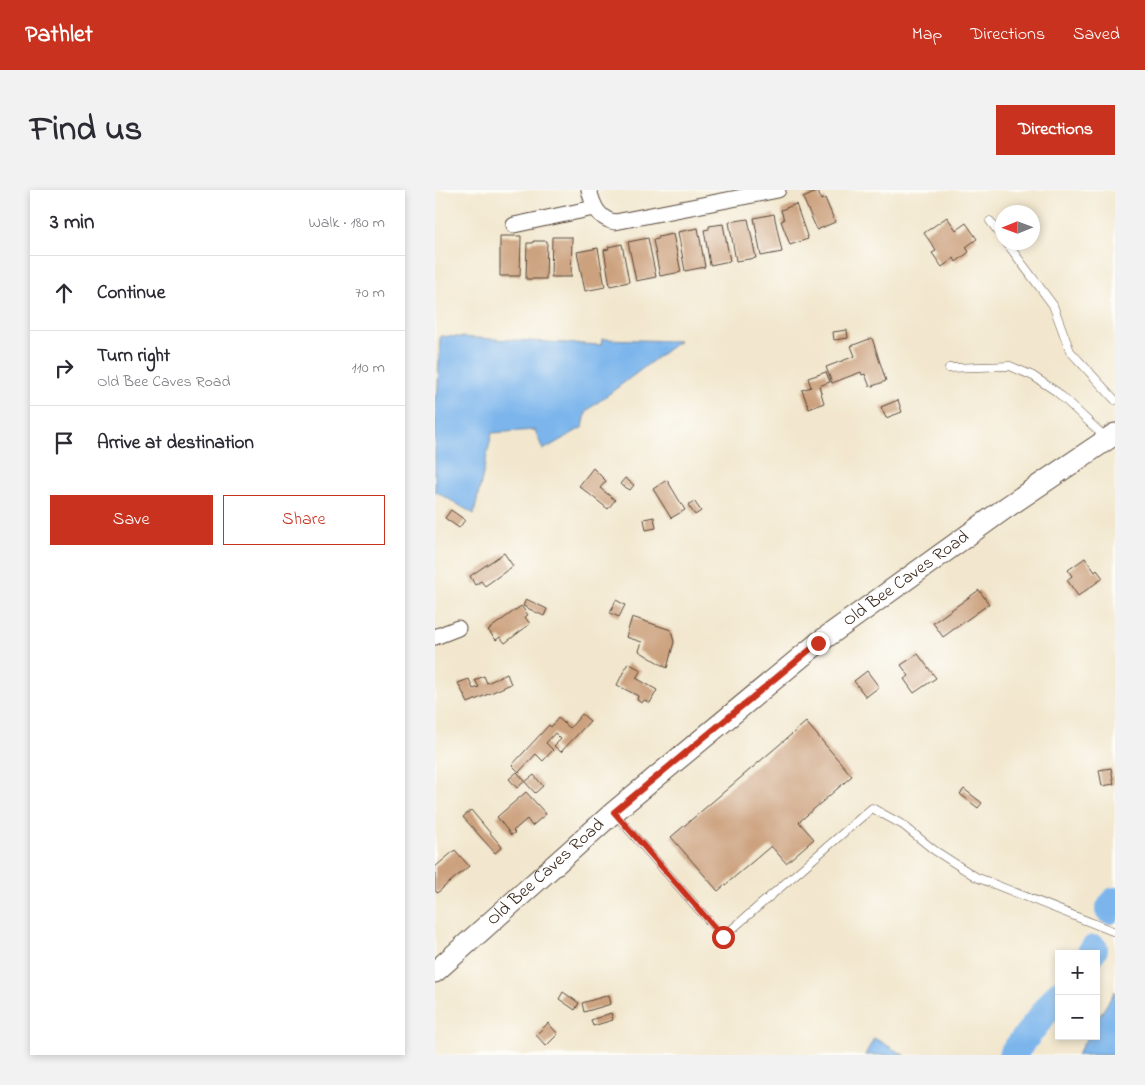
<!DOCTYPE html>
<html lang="en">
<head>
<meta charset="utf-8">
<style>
  body { margin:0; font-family:"Indie Flower",sans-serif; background:#f2f2f3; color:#2b2b33 }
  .controls { position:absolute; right:15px; bottom:15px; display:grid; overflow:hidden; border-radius:0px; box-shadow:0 2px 8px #0003 }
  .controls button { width:45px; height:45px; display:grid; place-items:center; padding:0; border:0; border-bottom:1px solid #e1e1e2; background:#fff; color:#2b2b33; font:25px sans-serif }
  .compass { position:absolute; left:560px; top:15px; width:45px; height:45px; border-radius:50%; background:#fff; box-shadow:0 2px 8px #0003; rotate:269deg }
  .stop { position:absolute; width:15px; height:15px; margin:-11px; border:4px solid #c8321e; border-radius:50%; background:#fff }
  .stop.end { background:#c8321e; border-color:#fff; box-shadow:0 1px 5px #0008 }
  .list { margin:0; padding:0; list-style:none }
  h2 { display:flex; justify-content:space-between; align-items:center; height:65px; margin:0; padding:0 20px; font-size:21px }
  h2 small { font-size:16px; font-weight:400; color:#7c7c81 }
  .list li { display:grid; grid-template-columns:32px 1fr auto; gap:15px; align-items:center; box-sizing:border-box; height:75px; padding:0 20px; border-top:1px solid #e1e1e2 }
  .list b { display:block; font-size:19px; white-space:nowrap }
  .list p { margin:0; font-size:16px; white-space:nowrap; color:#7c7c81 }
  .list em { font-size:16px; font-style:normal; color:#7c7c81 }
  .actions { display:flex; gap:10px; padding:15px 20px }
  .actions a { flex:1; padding:11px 0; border:1px solid #c8321e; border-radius:0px; text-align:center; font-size:18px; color:#c8321e }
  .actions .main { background:#c8321e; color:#fff }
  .icon { flex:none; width:28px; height:28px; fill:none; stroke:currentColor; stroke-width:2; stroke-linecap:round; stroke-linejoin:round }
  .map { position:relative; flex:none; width:680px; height:865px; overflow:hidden; border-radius:0px }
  header { display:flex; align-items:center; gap:30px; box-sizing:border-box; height:70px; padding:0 25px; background:#c8321e; color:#fff }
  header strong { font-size:24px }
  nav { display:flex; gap:28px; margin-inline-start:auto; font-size:18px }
  .intro { display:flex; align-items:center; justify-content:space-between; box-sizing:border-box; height:120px; padding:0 30px }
  h1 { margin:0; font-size:35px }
  .button { padding:12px 22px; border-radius:0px; background:#c8321e; color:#fff; font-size:18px; font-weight:700 }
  main { display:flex; gap:30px; padding:0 30px }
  aside { flex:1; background:#fff; border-radius:0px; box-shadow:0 2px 8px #0003 }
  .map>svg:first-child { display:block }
</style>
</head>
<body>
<header>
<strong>Pathlet</strong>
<nav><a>Map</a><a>Directions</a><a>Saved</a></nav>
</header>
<div class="intro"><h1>Find us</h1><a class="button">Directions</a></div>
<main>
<aside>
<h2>3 min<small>Walk · 180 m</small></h2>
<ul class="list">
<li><svg class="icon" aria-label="ahead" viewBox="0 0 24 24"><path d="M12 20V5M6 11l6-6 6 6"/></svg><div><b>Continue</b></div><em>70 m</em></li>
<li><svg class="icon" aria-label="right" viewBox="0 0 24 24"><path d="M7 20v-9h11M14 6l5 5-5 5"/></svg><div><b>Turn right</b><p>Old Bee Caves Road</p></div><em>110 m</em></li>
<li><svg class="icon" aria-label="arrive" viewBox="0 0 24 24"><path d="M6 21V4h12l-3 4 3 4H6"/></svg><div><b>Arrive at destination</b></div></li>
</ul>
<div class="actions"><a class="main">Save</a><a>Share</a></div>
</aside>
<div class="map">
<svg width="680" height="865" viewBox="0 0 680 865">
  <rect width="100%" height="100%" fill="#fdfcf7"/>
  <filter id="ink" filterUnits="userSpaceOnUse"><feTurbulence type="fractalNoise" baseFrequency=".02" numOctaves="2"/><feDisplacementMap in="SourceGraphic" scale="10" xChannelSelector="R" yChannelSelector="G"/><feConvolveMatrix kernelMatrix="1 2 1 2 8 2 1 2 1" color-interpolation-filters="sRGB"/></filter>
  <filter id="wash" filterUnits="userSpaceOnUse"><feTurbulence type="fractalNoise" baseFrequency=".0096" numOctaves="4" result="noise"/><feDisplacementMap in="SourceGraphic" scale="20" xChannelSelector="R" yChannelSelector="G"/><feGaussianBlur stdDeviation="1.12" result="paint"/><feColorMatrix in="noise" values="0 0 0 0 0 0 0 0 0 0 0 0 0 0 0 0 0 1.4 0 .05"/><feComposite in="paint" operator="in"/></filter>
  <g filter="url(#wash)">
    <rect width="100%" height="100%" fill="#f2e7ce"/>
    <path fill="#7bb5ec" stroke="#5b7085" d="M5,146l161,9 1,-6 77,2 -90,68 -3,4 -3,14 -40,23 -8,-20 -43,3 -18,81 -39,-23v-93l3,-10z
      M680,801v64h-38l11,-19h8v-14z
      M439,848l30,17h-39z"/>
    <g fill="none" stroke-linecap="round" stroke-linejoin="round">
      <path stroke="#7bb5ec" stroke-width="28" d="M674,720l6,-9
        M655,764l4,-5
        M577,865l47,-61"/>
    </g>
    <g id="blocks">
      <path fill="#cca17e" d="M383,1l3,9 4,-2 10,24 -18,8 -14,-32z
        M361,14l12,35 -18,6 -9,-24 3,-1 -3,-10z
        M339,24l8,38 -21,4 -7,-38z
        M512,27l9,13 10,-7 11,16 -11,8 3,5 -13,10 -2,-4 -12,9 -10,-14 4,-2 -3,-5 -9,-13z
        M313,29l8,39 -20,3 -7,-39z
        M288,34l7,37 -20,4 -6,-35 5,-1v-3z
        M263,38l7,39 -20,4 -7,-39z
        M238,44l8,38 -21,4 -7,-36 5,-1v-2z
        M65,46h21l-1,40h-20z
        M117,47h20l-1,40h-20z
        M213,48l8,39 -20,4 -8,-39z
        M98,51h14l-1,38h-20l1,-36h6z
        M187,54l7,38 -19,4 -6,-36 5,-1 -1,-2z
        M163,58l7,39 -20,4 -8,-39z
        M412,140l1,8 -14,2 -1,-8z
        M437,148l14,43 -16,6 -5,-13 -3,1 -1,-3 -29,11 -6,-16 29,-11 -4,-10z
        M391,182l4,10 -11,4 5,17 -15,6 -7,-19 9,-3 -3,-9z
        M463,210l4,12 -16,6 -5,-11z
        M158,278l13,13 -6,7 15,12 -7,9 -29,-23z
        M190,288l9,7 -4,5 -10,-6z
        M232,290l18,30 -14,8 -18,-29z
        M259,311l7,10 -6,4 -7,-10z
        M16,320l14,10 -6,8 -14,-10z
        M219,327l2,11 -10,2 -2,-11z
        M69,363l9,13 -28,20 -4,-5 -6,4 -5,-9z
        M650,368l10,14 2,-2 6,8 -25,18 -11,-16 5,-4 -4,-6z
        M544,400l10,14 -46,33 -10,-14z
        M91,409l21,10 -3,7 -21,-10z
        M181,410l9,5 -6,12 -9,-4z
        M86,416l7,9 -3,2 5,7 -25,19 -5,-6 -4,3 -8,-10z
        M197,427l39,13 3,12 -7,26 -28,-17 3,-9 -16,-5z
        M483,464l18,24 -22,15 -10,-14 5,-3 -8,-11z
        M193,473l13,7 -5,8 21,12 -7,13 -6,-3 -2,3 -5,-3 1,-4 -21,-11z
        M432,481l12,16 -13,10 -12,-16z
        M72,484l4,10 -43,19 -10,-20 11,-4 4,10 6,-2 -4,-7 9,-4 3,7z
        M147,524l8,7 -29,31 -7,-6 7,-7 -6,-6 -9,10 7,7 -10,11 -7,-7 -17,18 -7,-7 37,-40 2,2 7,-9 12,10z
        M371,532l46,54 -53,46 15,17 -28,24 -15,-17 -53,45 -47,-54z
        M676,578l3,16 -12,2 -3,-16z
        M82,582l8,9 -8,7 -8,-9z
        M99,585l9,11 -8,7 -10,-11z
        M529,599l18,14 -4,5 -18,-14z
        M91,602l20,22 -14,12 -5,-7 -14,12 2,2 -4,2 -14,-18z
        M36,620l31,37 -7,6 -32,-36z
        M20,660l14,16 -32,27 -2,-3v-23z
        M128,802l16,11 -4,7 -16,-11z
        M174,805l2,9 -27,8 -2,-9z
        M176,823l2,7 -20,6 -2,-6z
        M113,833l10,11 -12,12 -10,-11z"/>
    </g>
  </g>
  <g filter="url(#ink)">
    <use href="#blocks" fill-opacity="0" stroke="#564638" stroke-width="1"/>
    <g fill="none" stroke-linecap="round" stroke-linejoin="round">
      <defs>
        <path id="lane" d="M555,31l13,17
          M571,52l47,63 17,46 45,49
          M514,178l61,-2 23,10 24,16 49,46
          M180,624l108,123 149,-129 31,17 31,25 42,27 139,55"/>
        <path id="street" d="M154,0c4,15 9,29 26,32l163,-32
          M79,35l80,-17
          M0,447l23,-9"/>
        <g id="secondary">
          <path id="s1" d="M0,782l179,-160 204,-169 189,-136 108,-73"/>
        </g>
      </defs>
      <use href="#lane" stroke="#564638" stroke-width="9"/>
      <use href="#street" stroke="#564638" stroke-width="17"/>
      <use href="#secondary" stroke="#564638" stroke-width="23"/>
      <use href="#lane" stroke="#fff" stroke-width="8"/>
      <use href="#street" stroke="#fff" stroke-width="15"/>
      <use href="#secondary" stroke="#fff" stroke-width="21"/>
    </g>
  </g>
  <g fill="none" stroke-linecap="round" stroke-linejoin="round" filter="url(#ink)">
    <path stroke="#c8321e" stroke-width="6" d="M288,747l-109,-125 204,-169"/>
  </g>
  <g text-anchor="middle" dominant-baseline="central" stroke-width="4.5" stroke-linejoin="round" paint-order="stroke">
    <g font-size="18" fill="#3b2a1e" stroke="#fdfcf7">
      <text stroke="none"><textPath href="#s1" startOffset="614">Old Bee Caves Road</textPath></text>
      <text stroke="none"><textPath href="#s1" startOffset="149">Old Bee Caves Road</textPath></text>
    </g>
  </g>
</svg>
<div class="controls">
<button>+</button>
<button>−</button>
</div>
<svg class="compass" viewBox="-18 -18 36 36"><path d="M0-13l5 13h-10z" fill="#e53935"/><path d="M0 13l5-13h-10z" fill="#7c7c81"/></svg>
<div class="stop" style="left:288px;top:747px"></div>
<div class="stop end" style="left:383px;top:453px"></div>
</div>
</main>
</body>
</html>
